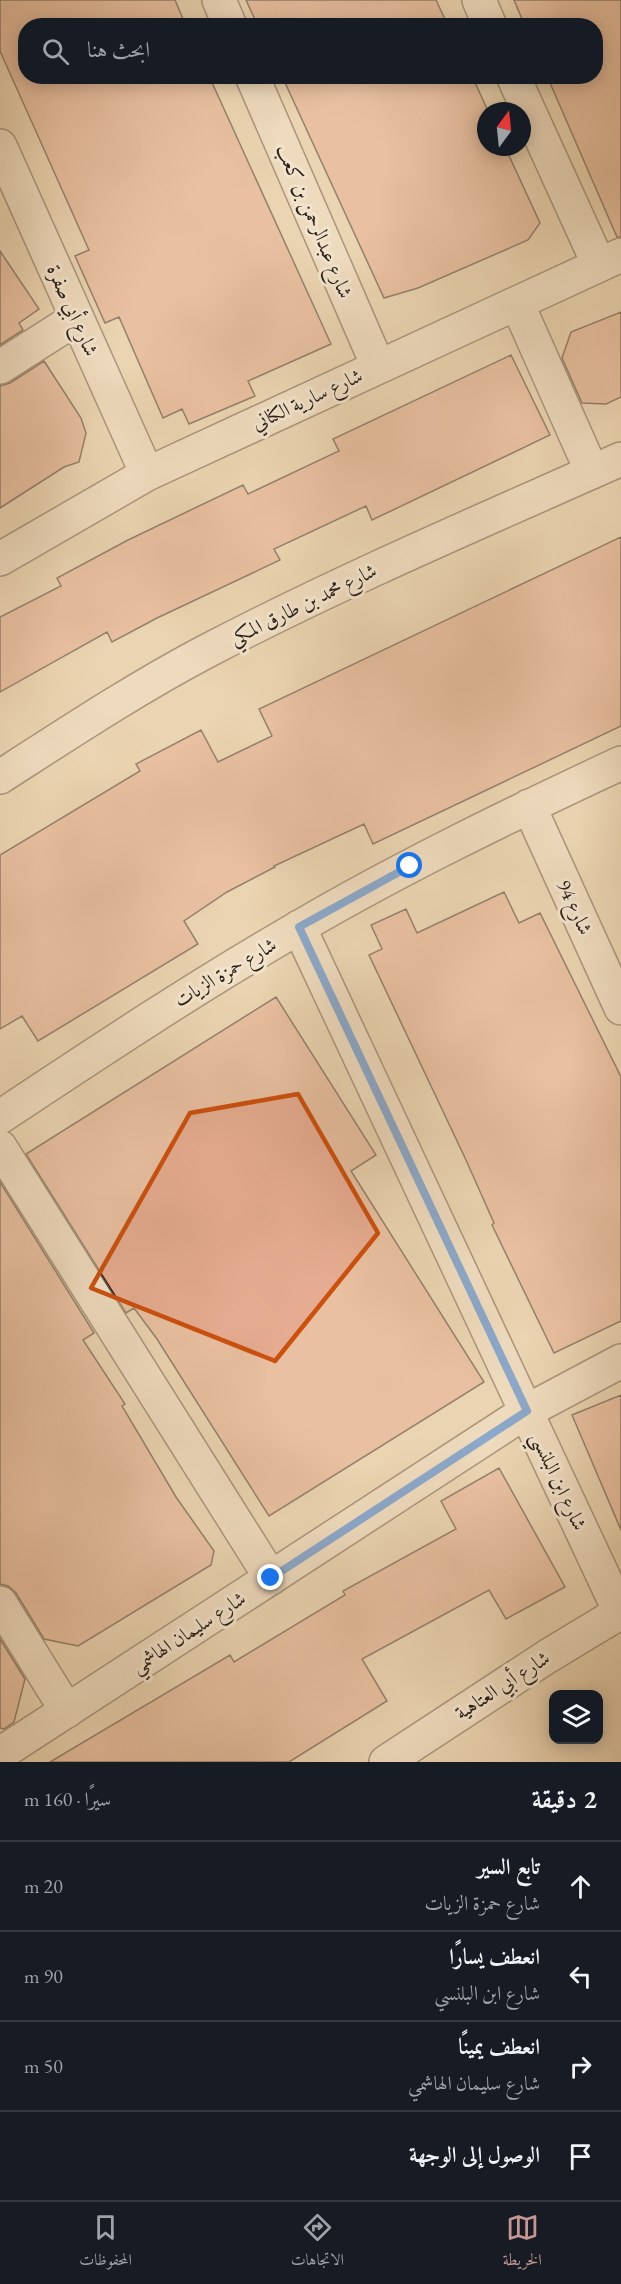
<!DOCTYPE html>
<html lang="ar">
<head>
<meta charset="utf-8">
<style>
  body { margin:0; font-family:"EB Garamond",Amiri,serif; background:#20242c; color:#f1f3f6; direction:rtl }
  .controls { position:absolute; right:18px; bottom:18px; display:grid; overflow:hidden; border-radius:12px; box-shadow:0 3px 15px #0003 }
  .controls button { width:54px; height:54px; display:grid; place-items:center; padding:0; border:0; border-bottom:2px solid #363941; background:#171b24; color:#f1f3f6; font:30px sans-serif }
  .compass { position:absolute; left:477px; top:102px; width:54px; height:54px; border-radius:50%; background:#171b24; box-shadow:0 3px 15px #0003; rotate:15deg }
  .stop { position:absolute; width:18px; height:18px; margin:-14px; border:4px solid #1a73e8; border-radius:50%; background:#fff }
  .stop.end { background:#1a73e8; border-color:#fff; box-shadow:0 2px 6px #0008 }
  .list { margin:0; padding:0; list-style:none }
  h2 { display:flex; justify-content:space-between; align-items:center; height:78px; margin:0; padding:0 24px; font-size:26px }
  h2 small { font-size:20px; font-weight:400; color:#9ea1a6 }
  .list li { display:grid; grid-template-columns:39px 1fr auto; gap:18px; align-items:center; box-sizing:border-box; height:90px; padding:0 24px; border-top:2px solid #363941 }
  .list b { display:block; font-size:22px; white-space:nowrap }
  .list p { margin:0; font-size:20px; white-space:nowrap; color:#9ea1a6 }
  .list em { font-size:20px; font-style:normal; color:#9ea1a6 }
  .icon { flex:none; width:33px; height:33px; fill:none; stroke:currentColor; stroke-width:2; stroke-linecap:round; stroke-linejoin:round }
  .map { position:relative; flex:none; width:621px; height:1762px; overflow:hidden; direction:ltr }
  .search { position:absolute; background:#171b24; box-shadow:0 3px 15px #0003; left:18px; right:18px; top:18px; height:66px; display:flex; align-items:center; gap:15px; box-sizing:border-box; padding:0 21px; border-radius:24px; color:#9ea1a6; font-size:22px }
  .sheet { height:438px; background:#171b24 }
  nav { display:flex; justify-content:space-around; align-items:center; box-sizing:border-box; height:84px; border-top:2px solid #363941; background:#171b24; font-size:16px; color:#9ea1a6 }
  nav a { display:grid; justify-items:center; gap:3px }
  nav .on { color:#c59692 }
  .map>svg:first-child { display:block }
</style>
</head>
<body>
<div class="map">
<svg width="621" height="1762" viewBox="0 0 621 1762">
  <rect width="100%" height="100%" fill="#ebd4b1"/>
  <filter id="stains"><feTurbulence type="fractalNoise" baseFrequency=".00333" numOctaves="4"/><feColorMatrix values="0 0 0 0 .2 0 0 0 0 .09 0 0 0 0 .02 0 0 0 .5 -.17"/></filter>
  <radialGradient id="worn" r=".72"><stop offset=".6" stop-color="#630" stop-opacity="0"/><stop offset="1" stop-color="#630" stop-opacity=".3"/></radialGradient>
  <path fill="#e6ac91" stroke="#2b1f17" stroke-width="1.5" d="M0,0h175l11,26h-160v50h183l122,268 -83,37 7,15 -66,28 -7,-15 -19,9 -44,-101 -14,6 -30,-67 14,-6 -89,-199z
    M246,0h190l12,26h-190z
    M514,0h107v237h-4l-70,-161h49v-50h-71z
    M282,76h190l16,35h-2v36h19l35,76 -12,17 -110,48 -34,10z
    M0,251l39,58 -20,14 4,7 -23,15z
    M621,312v85l-15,7 -24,-1 -20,-45 9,-26z
    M511,355l39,80 -178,85 -6,-14 -92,43 6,11 -123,58 -45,24 -5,-10 -107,60v-75l61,-31 -4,-8 71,-38 115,-55 5,9 91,-43 -6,-12z
    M44,361l37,57 5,15 -7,29 -15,5 -64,41v-122l10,-3z
    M621,537v189l-248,118 -9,-20 -90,42 1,1 -48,25 -43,29 14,23 -160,97 -16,-25 -22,13v-174l140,-84 -4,-7 65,-34 17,32 54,-26 -13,-27z
    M504,892l15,31 21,-10 81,164v244l-67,32 -62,-128 2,-2 -28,-63 -97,-205 13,-6 -11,-24 35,-16 11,24z
    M276,997l100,158 -25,16 133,211 -215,134 -112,-177 -23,-31 -8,5 -100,-159z
    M0,1182l94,151 -11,7 42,64 -3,2 54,91 38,54 -3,14 -133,81 -34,-7 -28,-46 -8,-7 -8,-2z
    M621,1395v135l-49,-115z
    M499,1468l66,119 -59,32 -17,-29 -127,69 25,42 -98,61h-239l180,-107 4,7 111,-67 -2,-4 113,-62 -15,-28z
    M0,1639l25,40 -11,43 -10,7 -4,-1z"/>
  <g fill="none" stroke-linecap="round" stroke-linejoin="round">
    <defs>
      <path id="minor" d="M219,0l11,26
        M479,0l11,26
        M252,76l126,290
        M513,76l86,189
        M0,146l147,328
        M517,303l75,169
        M0,367l77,-49
        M0,559l147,-85 474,-219
        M0,777c67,-43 135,-88 205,-125 136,-71 277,-131 416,-193
        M529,806l92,202
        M299,927l321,685
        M0,1117c98,-65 196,-130 298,-189 104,-61 214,-114 323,-165
        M0,1147l271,431
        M0,1603l67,108
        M0,1754l527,-343 94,-50
        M386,1762l162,-106 73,-44"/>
    </defs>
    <use href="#minor" stroke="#5b4c3e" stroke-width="36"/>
    <use href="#minor" stroke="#f2e3cc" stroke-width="33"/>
  </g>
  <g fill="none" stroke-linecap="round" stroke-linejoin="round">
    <path stroke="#1a73e8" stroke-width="8" d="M271,1578l256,-167 -228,-484 111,-61"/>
  </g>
  <path d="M0 0H621V1762H0ZM298,1094l80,139 -103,128 -184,-73 99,-175z" fill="#ebd4b1" fill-opacity=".55" fill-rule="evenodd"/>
  <path fill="none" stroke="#cc500e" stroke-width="4.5" stroke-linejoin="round" d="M298,1094l80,139 -103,128 -184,-73 99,-175z"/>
  <g text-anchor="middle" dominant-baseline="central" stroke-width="6" stroke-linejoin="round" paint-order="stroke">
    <g font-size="20" fill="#2b1f17" stroke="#f2e3cc">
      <text transform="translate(315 221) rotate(67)">شارع عبدالرحمن بن كعب</text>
      <text transform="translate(73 310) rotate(66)">شارع أبي صفرة</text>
      <text transform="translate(307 399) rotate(-25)">شارع سارية الكناني</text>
      <text transform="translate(303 604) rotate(-26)">شارع محمد بن طارق المكي</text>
      <text transform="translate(575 907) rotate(65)">شارع 94</text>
      <text transform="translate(225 972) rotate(-31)">شارع حمزة الزيات</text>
      <text transform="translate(559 1481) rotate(65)">شارع ابن البلنسي</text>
      <text transform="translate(188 1632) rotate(-33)">شارع سليمان الهاشمي</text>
      <text transform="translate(502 1685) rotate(-33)">شارع أبي العتاهية</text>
    </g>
  </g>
  <rect width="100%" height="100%" filter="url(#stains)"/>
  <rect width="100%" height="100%" fill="url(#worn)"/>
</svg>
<div class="controls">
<button><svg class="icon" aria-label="layers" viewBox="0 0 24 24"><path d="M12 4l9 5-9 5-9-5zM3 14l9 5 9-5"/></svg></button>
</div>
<svg class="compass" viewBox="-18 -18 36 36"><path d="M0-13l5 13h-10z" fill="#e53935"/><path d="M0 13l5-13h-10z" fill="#9ea1a6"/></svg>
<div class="stop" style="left:410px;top:866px"></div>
<div class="stop end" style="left:271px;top:1578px"></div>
<div class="search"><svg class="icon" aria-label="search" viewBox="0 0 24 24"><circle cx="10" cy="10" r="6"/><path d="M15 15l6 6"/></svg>ابحث هنا</div>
</div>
<section class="sheet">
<h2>2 دقيقة<small>سيرًا · 160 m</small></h2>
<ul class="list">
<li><svg class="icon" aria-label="ahead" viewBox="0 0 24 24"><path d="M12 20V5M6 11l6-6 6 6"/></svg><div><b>تابع السير</b><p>شارع حمزة الزيات</p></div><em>20 m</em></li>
<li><svg class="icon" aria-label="left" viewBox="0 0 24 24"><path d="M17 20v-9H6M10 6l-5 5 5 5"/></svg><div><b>انعطف يسارًا</b><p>شارع ابن البلنسي</p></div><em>90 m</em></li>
<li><svg class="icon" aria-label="right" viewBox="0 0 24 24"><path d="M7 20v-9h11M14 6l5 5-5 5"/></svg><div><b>انعطف يمينًا</b><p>شارع سليمان الهاشمي</p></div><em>50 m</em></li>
<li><svg class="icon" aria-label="arrive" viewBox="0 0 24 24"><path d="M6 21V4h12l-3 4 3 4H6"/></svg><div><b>الوصول إلى الوجهة</b></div></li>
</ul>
</section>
<nav>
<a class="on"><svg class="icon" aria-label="map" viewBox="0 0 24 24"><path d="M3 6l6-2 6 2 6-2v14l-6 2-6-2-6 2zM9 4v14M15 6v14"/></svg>الخريطة</a>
<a><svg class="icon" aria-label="directions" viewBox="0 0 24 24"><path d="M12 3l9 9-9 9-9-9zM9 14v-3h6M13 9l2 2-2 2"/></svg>الاتجاهات</a>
<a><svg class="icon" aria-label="saved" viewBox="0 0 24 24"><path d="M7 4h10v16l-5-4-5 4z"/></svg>المحفوظات</a>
</nav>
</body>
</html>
